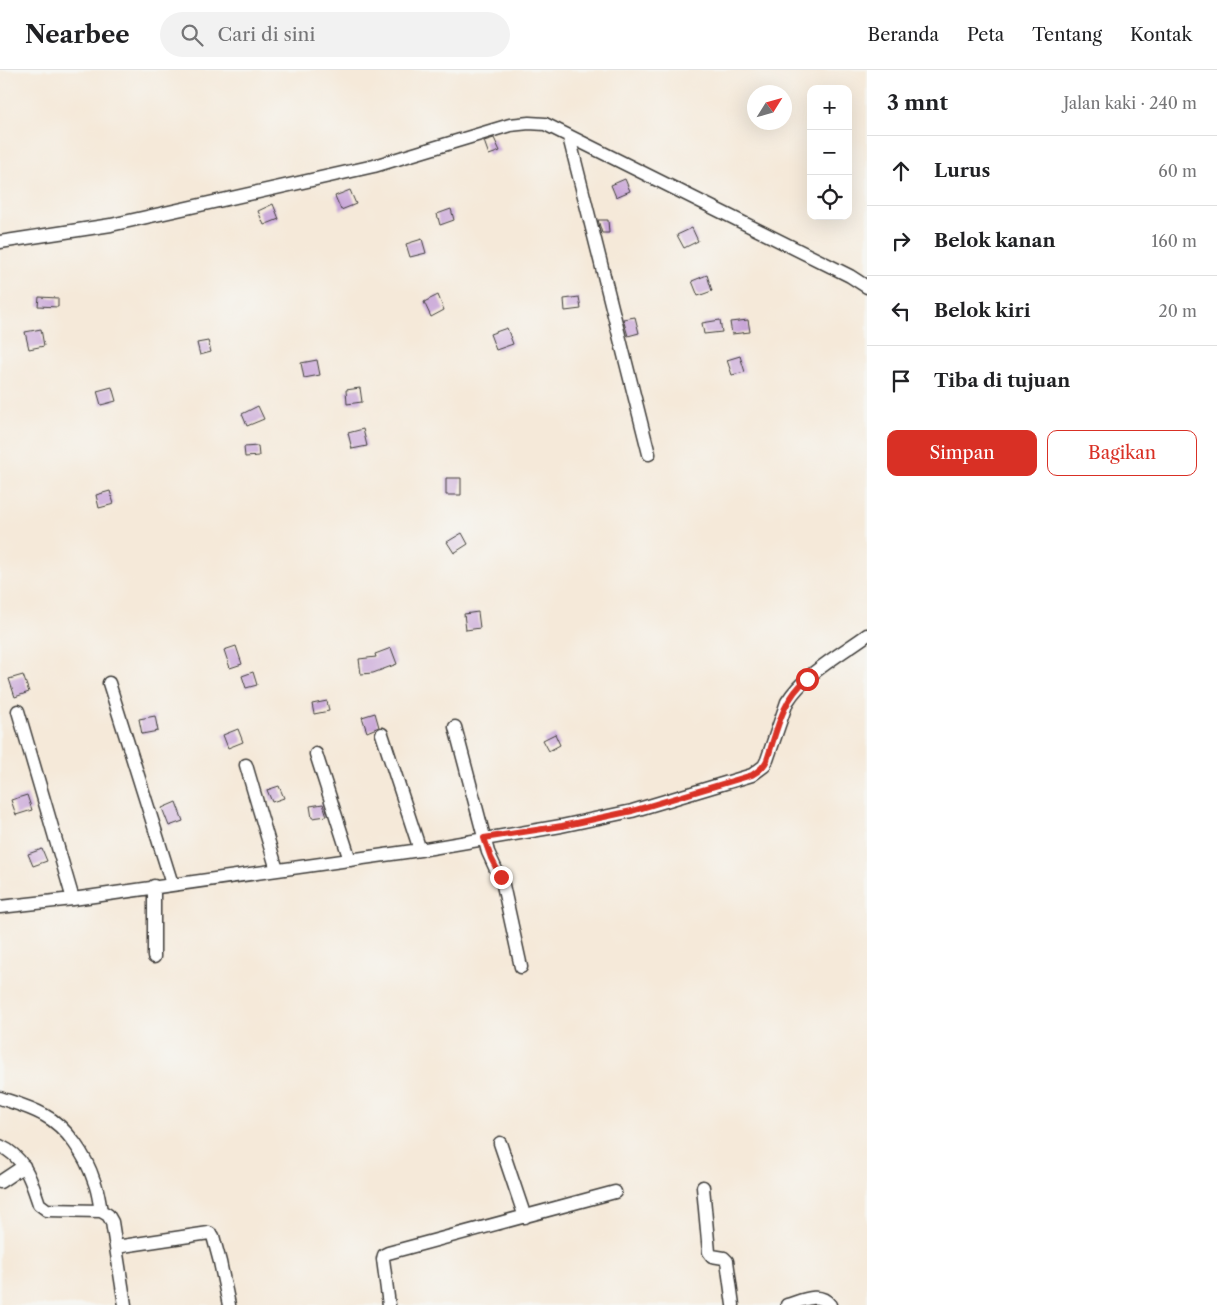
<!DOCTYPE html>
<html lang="id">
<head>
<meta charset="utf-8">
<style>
  body { margin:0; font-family:"Libre Caslon Text",serif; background:#f2f2f2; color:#202124 }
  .controls { position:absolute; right:15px; top:15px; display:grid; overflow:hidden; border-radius:10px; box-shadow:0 5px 20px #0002 }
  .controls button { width:45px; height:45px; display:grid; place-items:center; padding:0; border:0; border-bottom:1px solid #e0e0e0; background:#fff; color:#202124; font:25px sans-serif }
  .compass { position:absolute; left:747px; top:15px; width:45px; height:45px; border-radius:50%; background:#fff; box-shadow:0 5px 20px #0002; rotate:53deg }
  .stop { position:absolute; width:15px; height:15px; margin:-11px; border:4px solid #d93025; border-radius:50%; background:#fff }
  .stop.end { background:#d93025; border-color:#fff; box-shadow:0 1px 5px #0008 }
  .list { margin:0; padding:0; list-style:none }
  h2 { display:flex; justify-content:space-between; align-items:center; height:65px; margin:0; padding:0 20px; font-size:21px }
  h2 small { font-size:16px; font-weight:400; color:#757577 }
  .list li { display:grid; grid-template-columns:32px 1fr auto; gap:15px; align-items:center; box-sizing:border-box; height:70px; padding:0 20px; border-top:1px solid #e0e0e0 }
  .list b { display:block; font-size:19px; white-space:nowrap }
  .list em { font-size:16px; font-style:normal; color:#757577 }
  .actions { display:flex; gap:10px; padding:15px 20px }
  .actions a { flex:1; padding:11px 0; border:1px solid #d93025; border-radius:10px; text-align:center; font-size:18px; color:#d93025 }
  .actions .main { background:#d93025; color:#fff }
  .icon { flex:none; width:28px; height:28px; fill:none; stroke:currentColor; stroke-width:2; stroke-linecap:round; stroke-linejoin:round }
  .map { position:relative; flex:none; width:867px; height:1235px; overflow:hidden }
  header { display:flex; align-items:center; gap:30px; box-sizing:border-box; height:70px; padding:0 25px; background:#fff; border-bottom:1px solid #e0e0e0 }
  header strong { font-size:24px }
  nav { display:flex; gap:28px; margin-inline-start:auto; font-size:18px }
  .search { width:350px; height:45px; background:#f2f2f2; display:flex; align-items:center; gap:12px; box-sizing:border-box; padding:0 18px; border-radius:28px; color:#757577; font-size:19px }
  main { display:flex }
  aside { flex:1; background:#fff }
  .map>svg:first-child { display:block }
</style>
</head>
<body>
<header>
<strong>Nearbee</strong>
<div class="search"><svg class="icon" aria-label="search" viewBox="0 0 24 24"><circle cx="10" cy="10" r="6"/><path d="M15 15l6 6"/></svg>Cari di sini</div>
<nav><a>Beranda</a><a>Peta</a><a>Tentang</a><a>Kontak</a></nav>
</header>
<main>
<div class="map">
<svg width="867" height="1235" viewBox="0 0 867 1235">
  <rect width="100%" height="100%" fill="#f6f6f2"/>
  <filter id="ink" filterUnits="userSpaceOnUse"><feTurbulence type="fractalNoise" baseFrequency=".02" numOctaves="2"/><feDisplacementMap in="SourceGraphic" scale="10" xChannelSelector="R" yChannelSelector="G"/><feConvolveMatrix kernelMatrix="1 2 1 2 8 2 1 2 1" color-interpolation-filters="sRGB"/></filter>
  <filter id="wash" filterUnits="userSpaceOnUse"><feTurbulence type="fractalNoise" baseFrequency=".0096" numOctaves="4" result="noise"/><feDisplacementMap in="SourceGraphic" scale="20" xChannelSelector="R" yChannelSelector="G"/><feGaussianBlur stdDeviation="1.12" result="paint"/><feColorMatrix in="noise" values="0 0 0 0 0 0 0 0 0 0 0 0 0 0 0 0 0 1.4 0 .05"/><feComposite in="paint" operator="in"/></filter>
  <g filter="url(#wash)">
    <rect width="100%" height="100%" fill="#f5e9d9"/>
    <g id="blocks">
      <path fill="#c9a6d8" d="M494,68l6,13 -11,4 -5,-14z
        M625,109l5,12 -14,6 -5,-12z
        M350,120l6,14 -15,6 -6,-14z
        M273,134l6,15 -15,6 -6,-14z
        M451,139l3,11 -14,5 -3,-11z
        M598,150h10l1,13h-7z
        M692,158l6,13 -14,7 -7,-13z
        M422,169l4,14 -16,4 -4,-13z
        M707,205l5,16 -14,5 -6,-15z
        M438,225l6,15 -13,7 -7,-15z
        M39,227l19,1v9l-20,-1z
        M579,227l2,12 -16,2 -1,-12z
        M635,247l4,16 -11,3 -5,-17z
        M720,250l2,12 -18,2 -2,-11z
        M748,250l2,12 -18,2 -2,-12z
        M507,258l6,16 -17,6 -6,-16z
        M41,259l3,17 -15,3 -4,-17z
        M208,271l3,11 -11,3 -3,-12z
        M740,286l5,16 -13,3 -5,-15z
        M317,290l3,15 -16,3 -3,-15z
        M112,317l4,14 -15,4 -4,-14z
        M360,318l2,14 -15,2 -1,-14z
        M258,336l6,13 -17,7 -5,-12z
        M363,359l4,17 -15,3 -4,-16z
        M258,376l1,10 -14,1 -1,-10z
        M446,408h15v17h-15z
        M110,421l4,13 -15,4 -3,-13z
        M462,463l6,11 -14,9 -7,-11z
        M478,542l2,16 -14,2 -2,-16z
        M236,576l6,18 -12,4 -6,-18z
        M391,578l6,16 -24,9 -12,1 -2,-15 17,-2 -1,-3z
        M253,602l4,13 -11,3 -4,-12z
        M23,605l6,17 -14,5 -6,-18z
        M327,631l2,10 -15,3 -2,-10z
        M375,643l4,14 -12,5 -5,-15z
        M155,646l3,15 -16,3 -3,-15z
        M238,659l5,13 -15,6 -5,-13z
        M555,664l5,11 -11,6 -6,-11z
        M279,716l5,12 -12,4 -5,-12z
        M27,725l5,15 -16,5 -5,-15z
        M176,732l7,19 -14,5 -7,-18z
        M323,734l4,12 -15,2 -2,-12z
        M42,779l5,12 -14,5 -5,-12z"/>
    </g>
  </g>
  <g filter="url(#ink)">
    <use href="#blocks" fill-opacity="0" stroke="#3d3b38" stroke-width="1"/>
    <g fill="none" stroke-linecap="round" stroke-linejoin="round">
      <defs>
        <path id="minor" d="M569,67l80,317
          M0,172l111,-17 263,-59 136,-41 19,-2 16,1 305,152 17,11
          M109,613l63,201
          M18,641l55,188
          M455,657l33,125 15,33 18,82
          M382,664l38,116
          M316,684l34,106
          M246,695l31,105
          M0,837l73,-8 347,-49 141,-24 71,-15 120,-36 12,-9 3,-6 20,-58c17,-28 54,-48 80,-67
          M154,887v-71
          M0,1028c15,5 30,9 44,17 23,12 42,41 50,66 4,9 5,20 7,30
          M500,1073l25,74
          M0,1076c25,11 31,34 39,58l8,6 54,1 7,4 4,7 13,83
          M0,1112l24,-16
          M703,1117l6,65 3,4 12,2 3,3 6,44
          M116,1177l93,-14 4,3 7,26 9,43
          M389,1235l-6,-46 1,-4 4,-2 227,-61
          M787,1235c14,-4 33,-14 43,0"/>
      </defs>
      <use href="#minor" stroke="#3d3b38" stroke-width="15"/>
      <use href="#minor" stroke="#fff" stroke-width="12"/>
    </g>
  </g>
  <g fill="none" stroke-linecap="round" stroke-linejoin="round" filter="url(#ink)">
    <path stroke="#d93025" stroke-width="6" d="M501,807l-10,-19 -7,-20 78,-12 70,-15 120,-36c7,-4 12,-8 15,-15 10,-30 15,-60 40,-81"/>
  </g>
</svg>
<div class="controls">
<button>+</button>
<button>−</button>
<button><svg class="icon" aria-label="locate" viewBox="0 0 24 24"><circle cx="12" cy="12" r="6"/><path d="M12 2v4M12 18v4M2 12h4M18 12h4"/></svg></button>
</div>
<svg class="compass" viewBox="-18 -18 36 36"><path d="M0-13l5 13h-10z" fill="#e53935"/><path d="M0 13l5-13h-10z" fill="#757577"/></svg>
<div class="stop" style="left:807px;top:609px"></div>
<div class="stop end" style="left:501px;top:807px"></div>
</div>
<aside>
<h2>3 mnt<small>Jalan kaki · 240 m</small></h2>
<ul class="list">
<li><svg class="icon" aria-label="ahead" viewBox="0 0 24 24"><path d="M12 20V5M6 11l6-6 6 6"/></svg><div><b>Lurus</b></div><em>60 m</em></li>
<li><svg class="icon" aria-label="right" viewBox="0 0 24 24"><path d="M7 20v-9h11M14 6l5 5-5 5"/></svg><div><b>Belok kanan</b></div><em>160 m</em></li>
<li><svg class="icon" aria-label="left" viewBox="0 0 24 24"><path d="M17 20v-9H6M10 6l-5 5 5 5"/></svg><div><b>Belok kiri</b></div><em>20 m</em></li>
<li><svg class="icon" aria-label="arrive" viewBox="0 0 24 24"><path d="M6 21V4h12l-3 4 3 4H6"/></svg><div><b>Tiba di tujuan</b></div></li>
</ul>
<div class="actions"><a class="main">Simpan</a><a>Bagikan</a></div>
</aside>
</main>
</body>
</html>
